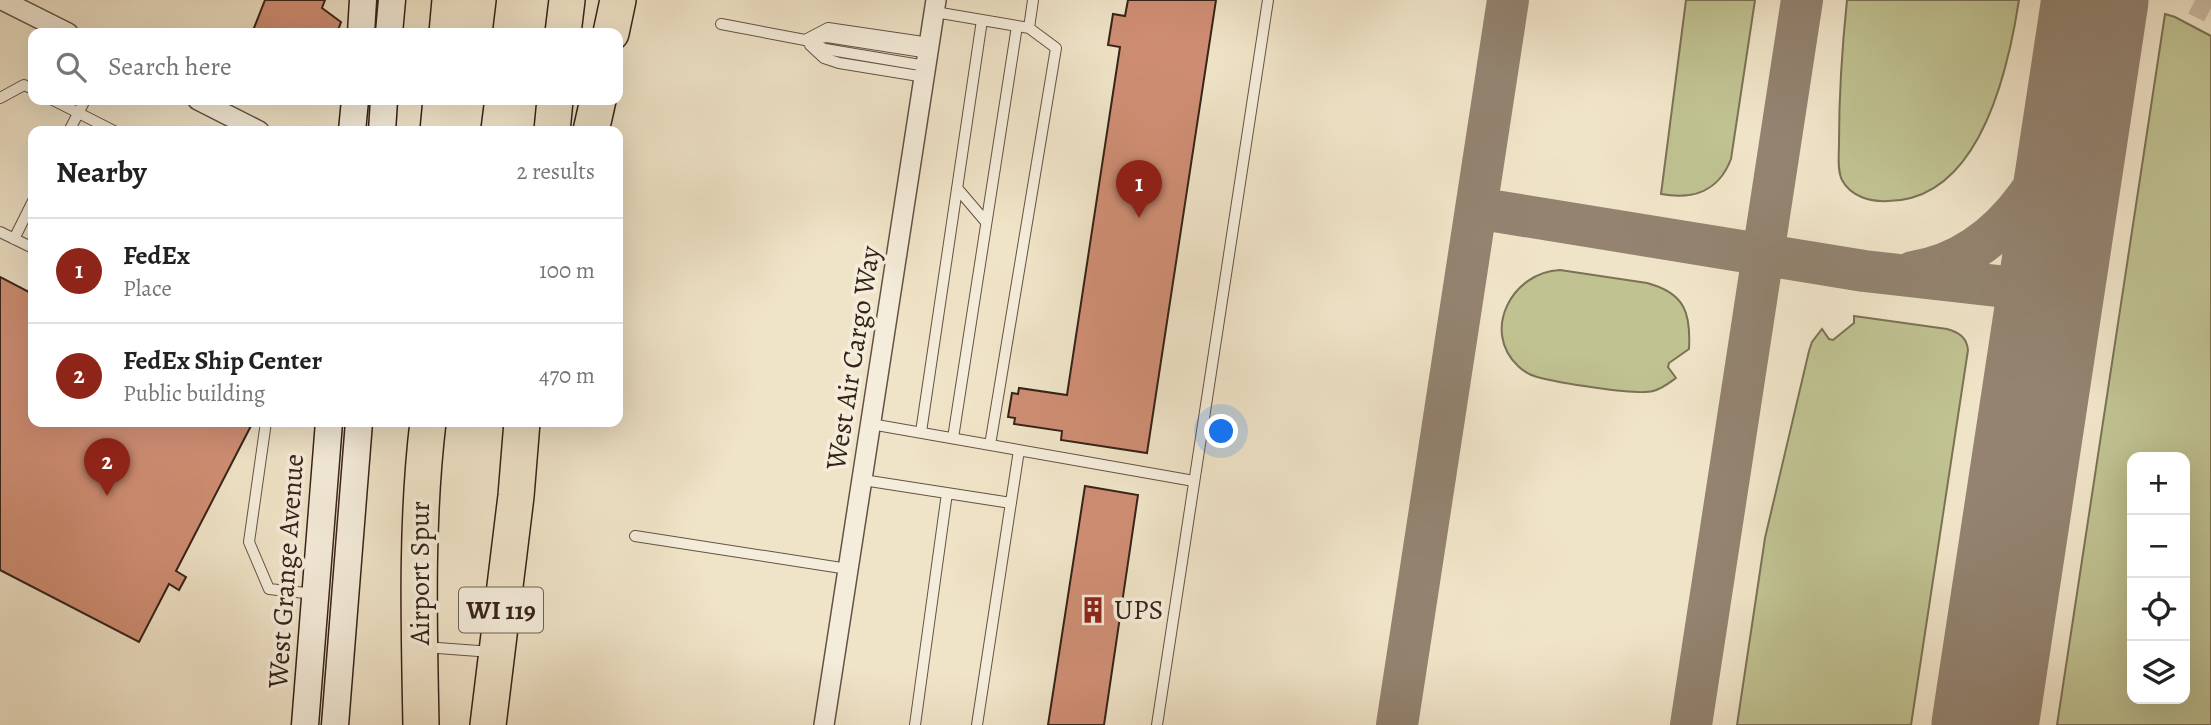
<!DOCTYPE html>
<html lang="en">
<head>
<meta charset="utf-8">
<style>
  body { margin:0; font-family:Alegreya,serif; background:#f6f6f6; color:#222 }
  .controls { position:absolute; right:21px; bottom:21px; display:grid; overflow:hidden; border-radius:14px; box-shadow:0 7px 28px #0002 }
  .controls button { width:63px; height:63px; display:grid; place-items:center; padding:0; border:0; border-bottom:2px solid #e0e0e0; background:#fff; color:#222; font:35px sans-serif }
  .you { position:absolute; left:1222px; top:432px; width:24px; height:24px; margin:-18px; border:5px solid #fff; border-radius:50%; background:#1a73e8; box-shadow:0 0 0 10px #1a73e833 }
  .badge { display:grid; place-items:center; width:46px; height:46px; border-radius:50%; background:#8f2418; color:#fff; font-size:23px; font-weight:700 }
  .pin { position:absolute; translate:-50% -58px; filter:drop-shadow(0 2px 4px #0008) }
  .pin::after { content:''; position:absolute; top:37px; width:24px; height:21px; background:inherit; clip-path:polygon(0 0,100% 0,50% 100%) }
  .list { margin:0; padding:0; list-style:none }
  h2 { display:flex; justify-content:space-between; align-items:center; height:91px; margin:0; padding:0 28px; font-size:30px }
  h2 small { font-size:23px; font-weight:400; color:#767676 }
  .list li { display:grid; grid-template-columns:46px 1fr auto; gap:21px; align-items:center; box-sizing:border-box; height:105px; padding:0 28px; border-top:2px solid #e0e0e0 }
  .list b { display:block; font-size:26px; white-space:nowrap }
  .list p { margin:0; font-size:23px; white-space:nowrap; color:#767676 }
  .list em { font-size:23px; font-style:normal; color:#767676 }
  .icon { flex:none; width:38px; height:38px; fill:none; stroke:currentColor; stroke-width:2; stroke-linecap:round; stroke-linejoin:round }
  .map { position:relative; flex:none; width:2211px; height:725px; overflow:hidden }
  .search { position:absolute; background:#fff; box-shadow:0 7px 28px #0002; left:28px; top:28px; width:595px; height:77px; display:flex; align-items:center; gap:18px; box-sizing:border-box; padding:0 24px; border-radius:14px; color:#767676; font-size:26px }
  .panel { position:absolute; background:#fff; box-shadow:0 7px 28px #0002; left:28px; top:126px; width:595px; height:301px; border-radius:14px }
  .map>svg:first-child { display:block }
</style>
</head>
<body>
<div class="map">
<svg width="2211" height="725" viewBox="0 0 2211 725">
  <rect width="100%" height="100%" fill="#f0e4c8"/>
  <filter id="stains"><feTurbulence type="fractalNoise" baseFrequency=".00286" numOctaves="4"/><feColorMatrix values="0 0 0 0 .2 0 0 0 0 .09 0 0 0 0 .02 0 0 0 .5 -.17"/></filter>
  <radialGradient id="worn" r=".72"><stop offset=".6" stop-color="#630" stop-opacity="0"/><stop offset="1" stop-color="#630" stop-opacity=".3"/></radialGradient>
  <path fill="#c0c292" stroke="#7b7255" stroke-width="2" fill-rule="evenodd" d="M1686,0h69l-24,159c-12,32 -38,41 -70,35z
    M1847,0h172c-11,71 -39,200 -131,201 -17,1 -37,-4 -46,-21 -5,-10 -3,-25 -3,-37 0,-48 3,-95 8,-143z
    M2165,14l10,3 36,19v689h-154zM2132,457h53v242h-53z
    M1560,270l87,13c38,10 44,30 42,66l-20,14 -1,4 8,11c-7,5 -14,11 -23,13 -16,5 -98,-9 -116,-14 -7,-2 -14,-6 -19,-11 -37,-35 -6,-94 42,-96z
    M1854,316l93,13c11,3 20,8 21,21l-57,375h-174l28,-187 44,-187 3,-9 10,-13 7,10 4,1 21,-17z"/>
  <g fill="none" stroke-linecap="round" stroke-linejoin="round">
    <path stroke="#938370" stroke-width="42" d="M1476,208l388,63 187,21
      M1913,272c96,-15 151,-116 168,-203 5,-23 7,-46 11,-69
      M1397,725l111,-725
      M1691,725l111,-725"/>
    <path stroke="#938370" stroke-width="107" d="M1985,725l110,-725"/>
  </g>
  <path fill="#cf8e74" stroke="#362218" stroke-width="2" d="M265,0h60l-3,8 19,14 -4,11h-85z
    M1128,0h88l-69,453 -86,-13 1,-9 -48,-7 1,-6 -7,-1 4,-24 6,1 1,-6 48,7 53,-348 -12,-2 5,-31 12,2z
    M0,277l33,17v128h220l-77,149 10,6 -7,13 -10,-6 -30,58 -139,-72z
    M1085,486l53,9 -34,230h-56z"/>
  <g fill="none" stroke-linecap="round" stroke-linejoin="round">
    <path stroke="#cbbda5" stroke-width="30" stroke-dasharray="30 15" stroke-linecap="butt" d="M2195,0l16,8"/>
    <defs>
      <path id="lane" d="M935,12l94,16 4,-28
        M721,24l84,16 20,9 101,17
        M812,39l15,-2 102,16
        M805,40l23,-12 102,15
        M810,45l14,13 15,5 86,14
        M0,98l24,-13 9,4
        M53,100l61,31
        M69,131l16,-31
        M957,188l29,34
        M0,232l33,16
        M14,239l19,-38
        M266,422l-17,120 20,47 46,5
        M871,424l323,57
        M921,432l61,-412
        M953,438l64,-412
        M990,445l66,-397 -27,-20
        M863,480l148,23
        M635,536l213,33
        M424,647l68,5
        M915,725l32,-232
        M977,725l42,-275
        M1157,725l111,-725"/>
      <path id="street" d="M2,0l66,33
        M198,100l61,31
        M824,725l112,-725"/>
      <path id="secondary" d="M361,33l2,-33
        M389,33l3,-33
        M352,131l3,-31
        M382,131l2,-31
        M305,725l24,-303
        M335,725l24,-303"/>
      <path id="highway" d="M447,33l3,-33
        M474,33l4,-33
        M563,33l4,-33
        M611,33l7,-33
        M438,131l3,-31
        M462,131l4,-31
        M552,131l3,-31
        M591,131l7,-31
        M421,725c-2,-101 -5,-203 7,-303
        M488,725l28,-229 6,-74"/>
    </defs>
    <use href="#lane" stroke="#645244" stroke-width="12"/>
    <use href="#street" stroke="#645244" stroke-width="22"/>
    <use href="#secondary" stroke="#362218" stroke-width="29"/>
    <use href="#highway" stroke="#362218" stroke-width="38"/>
    <use href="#lane" stroke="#f5eddb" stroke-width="10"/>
    <use href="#street" stroke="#f5eddb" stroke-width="19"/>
    <use href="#secondary" stroke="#f5eddb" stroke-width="26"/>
    <use href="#highway" stroke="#f0e4c8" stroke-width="35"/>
  </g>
  <defs>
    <symbol id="building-bare" viewBox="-9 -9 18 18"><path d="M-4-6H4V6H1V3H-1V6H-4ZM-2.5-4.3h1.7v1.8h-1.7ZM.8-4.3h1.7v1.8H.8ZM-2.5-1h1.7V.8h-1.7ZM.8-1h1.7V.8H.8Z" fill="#8f2418" stroke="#f5eddb" stroke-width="2.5" paint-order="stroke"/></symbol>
  </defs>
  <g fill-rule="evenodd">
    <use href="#building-bare" x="1074" y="591" width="38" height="38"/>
  </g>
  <g text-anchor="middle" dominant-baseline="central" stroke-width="7" stroke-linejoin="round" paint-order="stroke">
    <rect fill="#f5eddb" stroke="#6f5f52" stroke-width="2" x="459" y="587.5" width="84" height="45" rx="5"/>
    <g font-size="26" font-weight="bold" fill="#362218">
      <text x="501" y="610">WI 119</text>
    </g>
    <g font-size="28" fill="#362218" stroke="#f5eddb">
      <text transform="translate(853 358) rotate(-81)">West Air Cargo Way</text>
      <text transform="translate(286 571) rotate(-86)">West Grange Avenue</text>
      <text transform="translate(420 573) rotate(-90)">Airport Spur</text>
    </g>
    <g font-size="28" fill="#362218" stroke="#f5eddb" text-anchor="start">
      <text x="1114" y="610">UPS</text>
    </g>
  </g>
  <rect width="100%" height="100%" filter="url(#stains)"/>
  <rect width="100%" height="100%" fill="url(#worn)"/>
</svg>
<div class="controls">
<button>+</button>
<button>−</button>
<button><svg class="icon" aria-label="locate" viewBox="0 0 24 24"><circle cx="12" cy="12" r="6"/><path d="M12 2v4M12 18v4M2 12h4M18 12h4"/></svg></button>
<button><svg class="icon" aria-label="layers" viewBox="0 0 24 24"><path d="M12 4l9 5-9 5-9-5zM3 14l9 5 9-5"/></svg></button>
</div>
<div class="you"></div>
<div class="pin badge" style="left:1139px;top:218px">1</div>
<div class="pin badge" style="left:107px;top:496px">2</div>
<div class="search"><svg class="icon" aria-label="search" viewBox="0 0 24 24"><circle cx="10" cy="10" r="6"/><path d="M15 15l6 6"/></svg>Search here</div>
<section class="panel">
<h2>Nearby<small>2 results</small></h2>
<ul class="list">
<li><span class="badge">1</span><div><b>FedEx</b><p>Place</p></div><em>100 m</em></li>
<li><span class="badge">2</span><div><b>FedEx Ship Center</b><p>Public building</p></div><em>470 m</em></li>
</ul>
</section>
</div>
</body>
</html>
